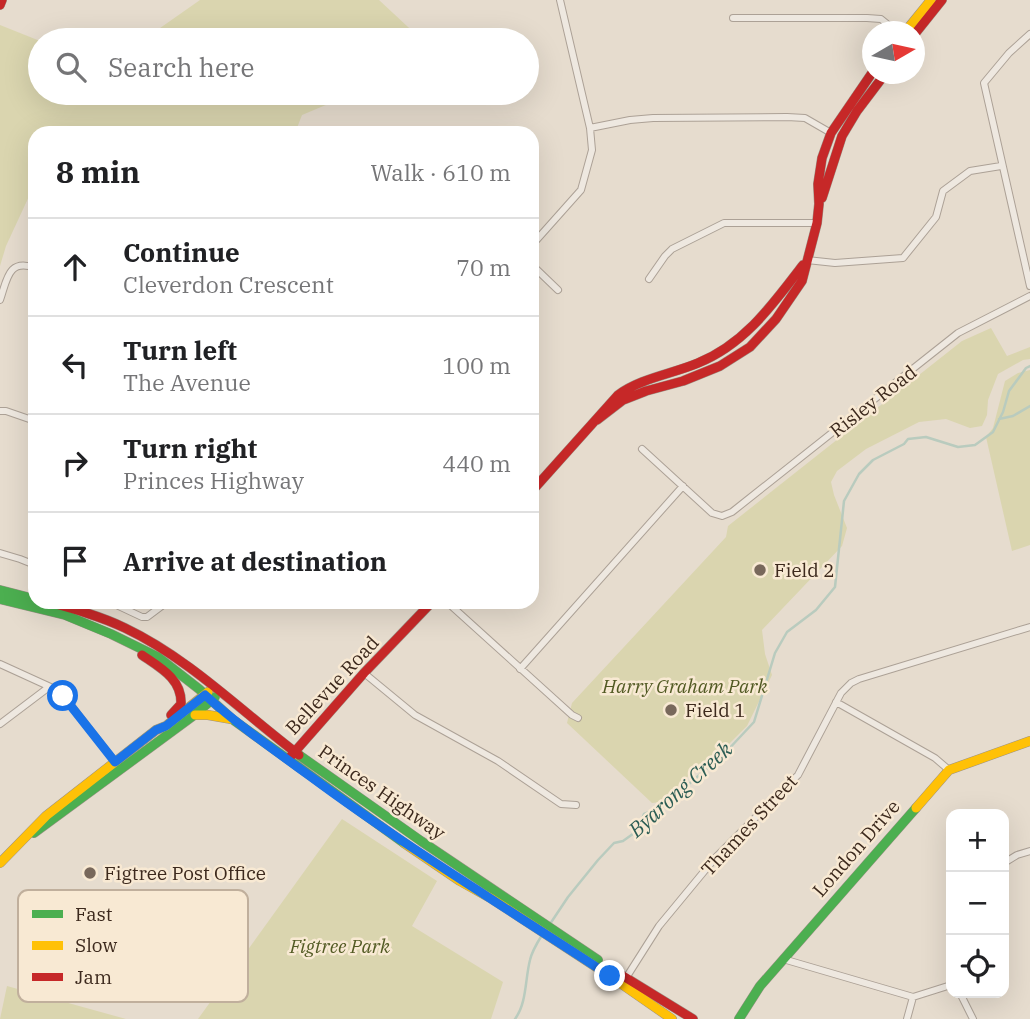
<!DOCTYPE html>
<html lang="en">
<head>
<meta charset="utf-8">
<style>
  body { margin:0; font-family:"IBM Plex Serif",serif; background:#f6f6f6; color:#202124 }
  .controls { position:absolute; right:21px; bottom:21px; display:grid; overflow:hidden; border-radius:14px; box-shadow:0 7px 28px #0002 }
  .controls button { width:63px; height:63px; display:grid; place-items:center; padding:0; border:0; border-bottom:2px solid #e0e0e0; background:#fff; color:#202124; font:35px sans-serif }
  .compass { position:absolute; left:862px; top:21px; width:63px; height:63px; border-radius:50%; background:#fff; box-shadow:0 7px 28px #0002; rotate:81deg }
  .stop { position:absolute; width:21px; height:21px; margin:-16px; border:5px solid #1a73e8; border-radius:50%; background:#fff }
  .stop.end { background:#1a73e8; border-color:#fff; box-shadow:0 2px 7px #0008 }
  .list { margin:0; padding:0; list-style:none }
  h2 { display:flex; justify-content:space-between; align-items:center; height:91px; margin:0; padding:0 28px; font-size:30px }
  h2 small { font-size:23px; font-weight:400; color:#757577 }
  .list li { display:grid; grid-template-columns:46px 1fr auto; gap:21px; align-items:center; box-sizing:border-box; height:98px; padding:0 28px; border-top:2px solid #e0e0e0 }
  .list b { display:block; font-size:26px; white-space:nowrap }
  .list p { margin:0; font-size:23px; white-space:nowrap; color:#757577 }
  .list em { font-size:23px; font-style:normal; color:#757577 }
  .icon { flex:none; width:38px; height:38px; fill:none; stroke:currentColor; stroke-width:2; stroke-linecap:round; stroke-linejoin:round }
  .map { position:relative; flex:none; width:1030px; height:1019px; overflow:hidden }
  .search { position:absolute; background:#fff; box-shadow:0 7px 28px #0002; left:28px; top:28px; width:511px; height:77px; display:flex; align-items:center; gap:18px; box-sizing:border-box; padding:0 24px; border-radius:38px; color:#757577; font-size:26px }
  .panel { position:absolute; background:#fff; box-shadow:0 7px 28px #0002; left:28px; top:126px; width:511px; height:483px; border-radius:21px }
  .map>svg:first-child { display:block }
</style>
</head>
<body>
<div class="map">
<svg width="1030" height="1019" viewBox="0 0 1030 1019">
  <rect width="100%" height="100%" fill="#e6dcce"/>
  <path fill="#dad5af" d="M200,0h179l43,40h-279z
    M0,25l40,16v52h366l-73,9 -31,13 -7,18h-260v60l-4,-1 -25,54 -6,20z
    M991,328l16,28 23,-9v12l-7,1 -25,14 -10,26 -1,15 -5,11 -12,2 -24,-9 -27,3 -53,27 -29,22 -6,11 3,13 13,33 -5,18 -80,84 3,24 7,21 -25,51 -41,41 -16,7 -14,16 -15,12 -9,1 -85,-80 5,-20 154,-166 2,-11 234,-185z
    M1030,370v175l-18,6 -26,-114 7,-9 12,-47 13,-8z
    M342,819l95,62 -25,45 91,56 -12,37h-293z
    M7,986l119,33h-126z"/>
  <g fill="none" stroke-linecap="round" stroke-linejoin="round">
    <path stroke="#b9cbbe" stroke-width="2.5" d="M999,419l14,-3 17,-10
      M550,924l18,-27 30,-37 16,-17 9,-2 14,-10 7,-17 18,-7 63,-54 29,-31 21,-69 12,-21 29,-22 19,-23 9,-86 15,-27 14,-14 31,-16 4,-5 18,-2 32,10 17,-2 18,-13 10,-20 6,-21 17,-23 4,-2
      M515,1019c12,-16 10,-40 15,-59 2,-9 7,-17 12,-25"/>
    <defs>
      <path id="street" d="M733,18h134l14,1 16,13
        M1030,34l-21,19 -25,30 46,203
        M590,128l40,-8 23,-2 134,-1 18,1 26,15
        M532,245l49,-55 11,-40 -2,-22 -30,-128
        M807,260l28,3 68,-5 33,-41 7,-26 27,-20 31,-5
        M532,265l26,25
        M649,279l16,-23 7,-7 52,-26h93
        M0,300c7,-20 8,-42 35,-32
        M0,411h6l29,10
        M642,449l70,64 10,3 10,-4 226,-179 72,-37
        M0,553l20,6 15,6
        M110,602l32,15h5l20,-15
        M447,602l125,113 6,3
        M0,664l57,26 13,14 45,58
        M520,669l163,-183
        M364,673l51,42 83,46 63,43 15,1
        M836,702l99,56 14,12
        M0,724l49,-37
        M1004,863l13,-8 13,-4
        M783,959l130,38 38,-12
        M626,978l33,-52 57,-69 82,-82 43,-82 10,-10 8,-4 171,-52
        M960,993l13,26
        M907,1019l6,-22"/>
      <path id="fast" d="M0,590l35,9
        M0,599l65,16 46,19 47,23 41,32 33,30 172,124
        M299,755l122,86 177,119
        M34,833l159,-117 22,-19
        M739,1019l21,-33 156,-178"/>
      <path id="slow" d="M905,32l26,-32
        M195,715h13l23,4
        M916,808l33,-38 81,-29
        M404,843l56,38 32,18 118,77 62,43
        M0,863l46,-47 110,-86 10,-4 42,-34"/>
      <path id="jam" d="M0,5l2,-5
        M914,35l28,-35
        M822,198l20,-62 15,-25 28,-37
        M597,420l26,-20 23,-9 37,-10 37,-15 30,-19 26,-28 26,-38 15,-58 2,-19 -1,-20 4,-26 9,-25 41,-60
        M532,491l86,-96c23,-17 54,-21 80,-32 47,-19 75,-59 105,-98
        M48,602c26,7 52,14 77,26 65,31 117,84 174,127
        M142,655c19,13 40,24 39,49l-10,11
        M291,756l73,-83 68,-71
        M610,968l83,51"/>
    </defs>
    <use href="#street" stroke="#aca196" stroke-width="8"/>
    <use href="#fast" stroke="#9b9186" stroke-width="10"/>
    <use href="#slow" stroke="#9b9186" stroke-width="10"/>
    <use href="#jam" stroke="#9b9186" stroke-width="10"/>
    <use href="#street" stroke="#eee8e0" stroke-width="6"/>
    <use href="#fast" stroke="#4caf50" stroke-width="9"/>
    <use href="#slow" stroke="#ffc107" stroke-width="9"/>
    <use href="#jam" stroke="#c62828" stroke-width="9"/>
  </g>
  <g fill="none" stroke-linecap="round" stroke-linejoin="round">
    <path stroke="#1a73e8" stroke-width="9" d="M63,696l52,66 41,-32 10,-4 39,-31c33,30 69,55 105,81 97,72 200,134 300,200"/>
  </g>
  <g fill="#78685b" stroke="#f8e9d3" stroke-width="2.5">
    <circle cx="760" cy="570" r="7"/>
    <circle cx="671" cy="710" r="7"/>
    <circle cx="90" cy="873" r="7"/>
  </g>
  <g text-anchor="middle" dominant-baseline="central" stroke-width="5" stroke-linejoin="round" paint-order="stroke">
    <g font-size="19" fill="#3c291d" stroke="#f8e9d3">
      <text transform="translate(873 401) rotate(-38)">Risley Road</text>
      <text transform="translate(332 685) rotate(-47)">Bellevue Road</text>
      <text transform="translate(382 792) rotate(35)">Princes Highway</text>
      <text transform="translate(749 825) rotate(-47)">Thames Street</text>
      <text transform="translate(856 848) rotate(-49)">London Drive</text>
    </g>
    <g font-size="19" fill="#3c291d" stroke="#f8e9d3" text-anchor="start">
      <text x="774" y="570">Field 2</text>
      <text x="685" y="710">Field 1</text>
      <text x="104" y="873">Figtree Post Office</text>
    </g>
    <g font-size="19" font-style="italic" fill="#525a23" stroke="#f8e9d3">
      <text x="685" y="686">Harry Graham Park</text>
      <text x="340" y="946">Figtree Park</text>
    </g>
    <g font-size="21" font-style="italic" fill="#2c5d54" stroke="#f8e9d3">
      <text transform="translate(680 789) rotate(-42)">Byarong Creek</text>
    </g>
  </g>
  <rect x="18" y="890" width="230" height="112" rx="10" fill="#f8e9d3" stroke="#c0af9c" stroke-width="2"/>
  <rect x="32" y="910" width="31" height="8" fill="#4caf50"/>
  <rect x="32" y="941" width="31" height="9" fill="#ffc107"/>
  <rect x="32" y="973" width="31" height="8" fill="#c62828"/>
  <g font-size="19" fill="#3c291d">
    <text x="75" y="921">Fast</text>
    <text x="75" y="952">Slow</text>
    <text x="75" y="984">Jam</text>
  </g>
</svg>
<div class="controls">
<button>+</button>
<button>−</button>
<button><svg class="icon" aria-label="locate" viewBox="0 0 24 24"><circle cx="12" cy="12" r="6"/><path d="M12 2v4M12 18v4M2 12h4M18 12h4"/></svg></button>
</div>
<svg class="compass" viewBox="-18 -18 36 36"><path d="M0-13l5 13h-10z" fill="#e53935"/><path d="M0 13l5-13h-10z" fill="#757577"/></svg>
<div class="stop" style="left:63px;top:696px"></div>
<div class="stop end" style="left:610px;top:976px"></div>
<div class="search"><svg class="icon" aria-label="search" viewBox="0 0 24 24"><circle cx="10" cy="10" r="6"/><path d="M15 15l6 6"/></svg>Search here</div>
<section class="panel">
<h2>8 min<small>Walk · 610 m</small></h2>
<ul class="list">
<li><svg class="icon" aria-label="ahead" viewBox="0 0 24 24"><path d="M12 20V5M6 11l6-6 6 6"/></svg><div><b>Continue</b><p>Cleverdon Crescent</p></div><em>70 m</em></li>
<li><svg class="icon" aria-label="left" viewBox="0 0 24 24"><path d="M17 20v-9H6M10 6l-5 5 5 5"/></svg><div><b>Turn left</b><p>The Avenue</p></div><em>100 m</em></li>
<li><svg class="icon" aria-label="right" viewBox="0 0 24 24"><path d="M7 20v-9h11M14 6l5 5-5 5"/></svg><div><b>Turn right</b><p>Princes Highway</p></div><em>440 m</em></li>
<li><svg class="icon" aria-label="arrive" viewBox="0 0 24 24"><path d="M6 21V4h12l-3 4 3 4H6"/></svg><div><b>Arrive at destination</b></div></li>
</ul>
</section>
</div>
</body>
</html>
